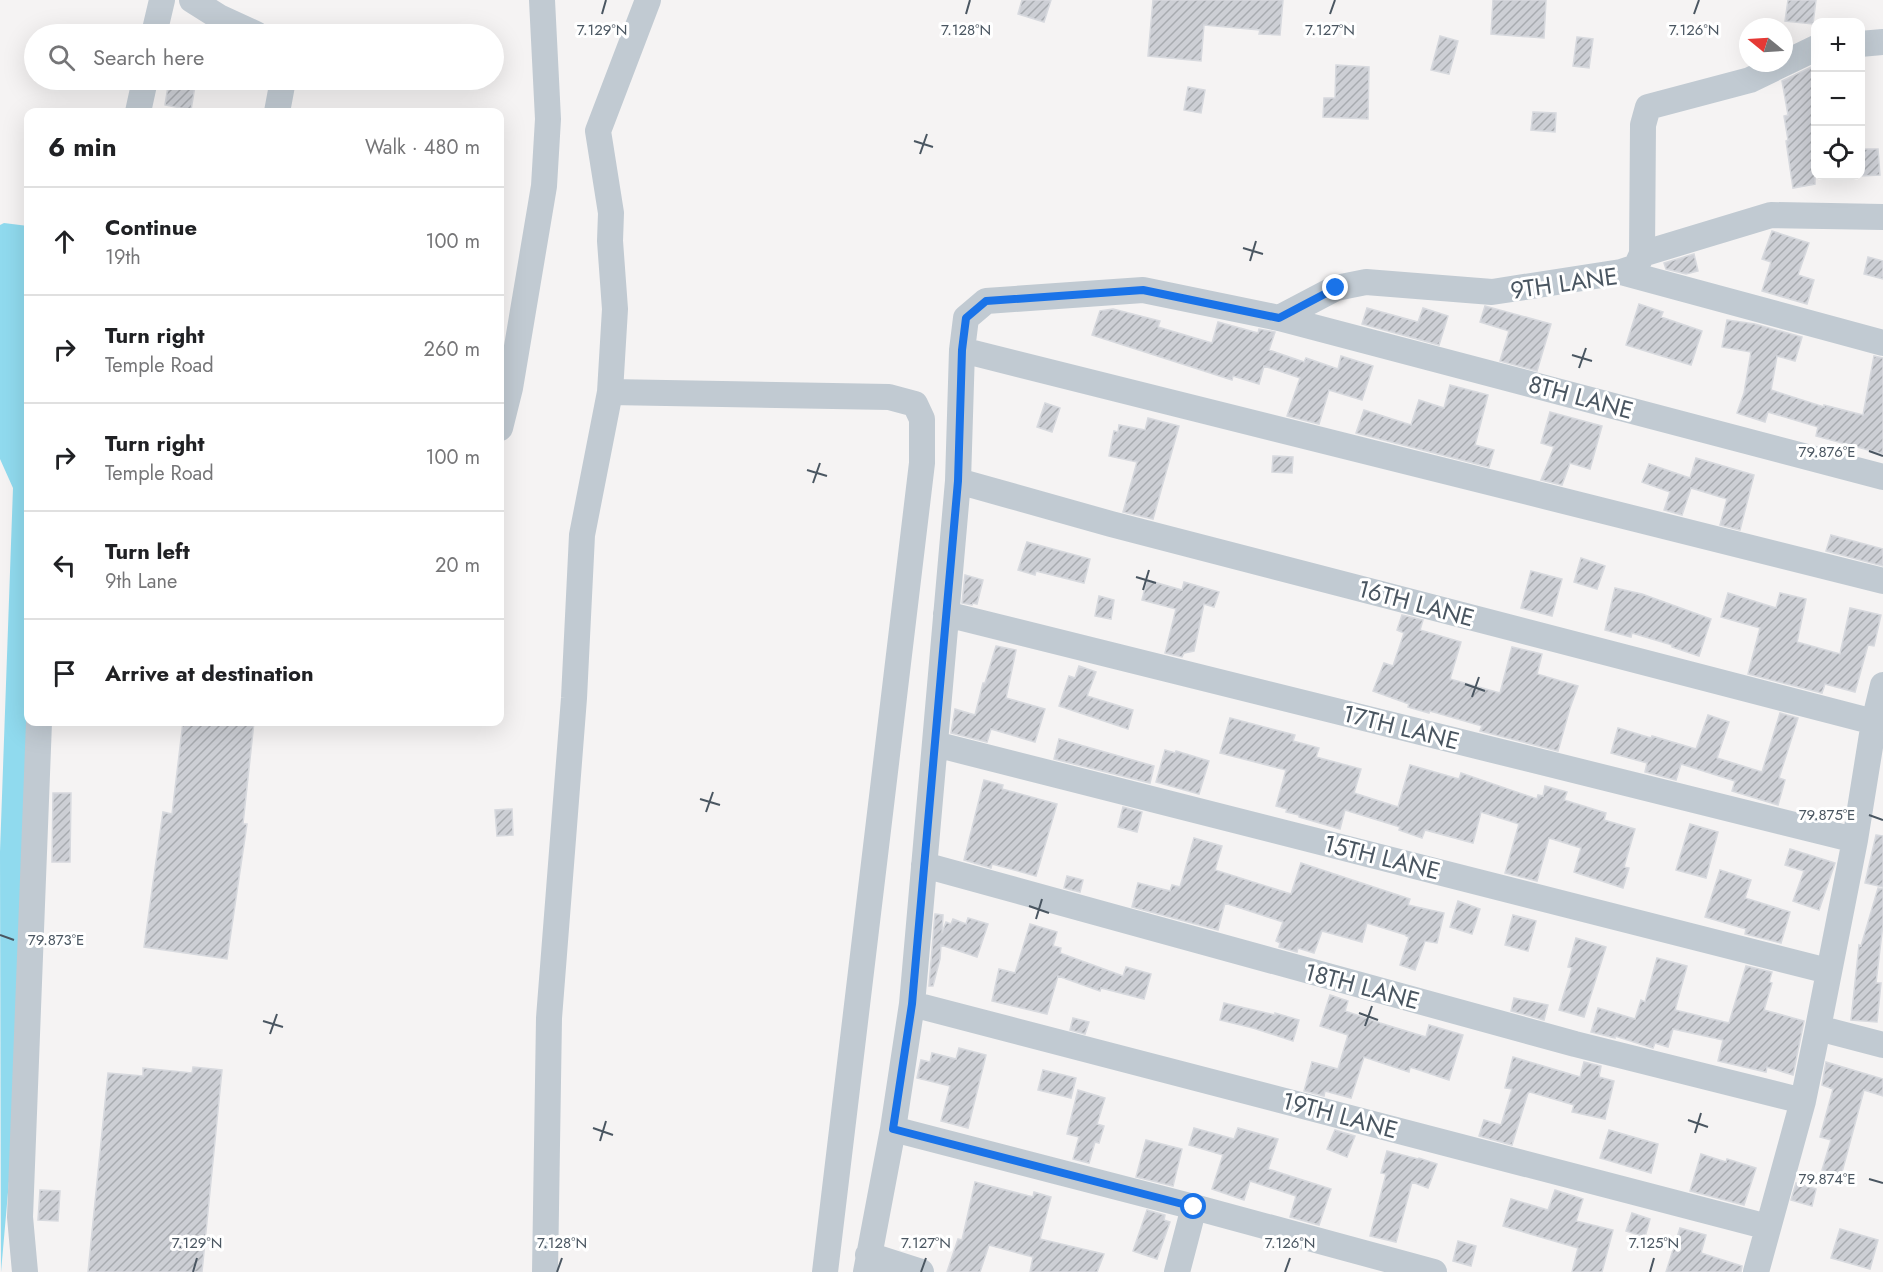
<!DOCTYPE html>
<html lang="en">
<head>
<meta charset="utf-8">
<style>
  body { margin:0; font-family:Jost,sans-serif; background:#f2f2f2; color:#202124 }
  .controls { position:absolute; right:18px; top:18px; display:grid; overflow:hidden; border-radius:12px; box-shadow:0 6px 24px #0002 }
  .controls button { width:54px; height:54px; display:grid; place-items:center; padding:0; border:0; border-bottom:2px solid #e0e0e0; background:#fff; color:#202124; font:30px sans-serif }
  .compass { position:absolute; left:1739px; top:18px; width:54px; height:54px; border-radius:50%; background:#fff; box-shadow:0 6px 24px #0002; rotate:288deg }
  .stop { position:absolute; width:18px; height:18px; margin:-14px; border:4px solid #1a73e8; border-radius:50%; background:#fff }
  .stop.end { background:#1a73e8; border-color:#fff; box-shadow:0 2px 6px #0008 }
  .list { margin:0; padding:0; list-style:none }
  h2 { display:flex; justify-content:space-between; align-items:center; height:78px; margin:0; padding:0 24px; font-size:26px }
  h2 small { font-size:20px; font-weight:400; color:#757577 }
  .list li { display:grid; grid-template-columns:39px 1fr auto; gap:18px; align-items:center; box-sizing:border-box; height:108px; padding:0 24px; border-top:2px solid #e0e0e0 }
  .list b { display:block; font-size:22px; white-space:nowrap }
  .list p { margin:0; font-size:20px; white-space:nowrap; color:#757577 }
  .list em { font-size:20px; font-style:normal; color:#757577 }
  .icon { flex:none; width:33px; height:33px; fill:none; stroke:currentColor; stroke-width:2; stroke-linecap:round; stroke-linejoin:round }
  .map { position:relative; flex:none; width:1883px; height:1272px; overflow:hidden }
  .search { position:absolute; background:#fff; box-shadow:0 6px 24px #0002; left:24px; top:24px; width:480px; height:66px; display:flex; align-items:center; gap:15px; box-sizing:border-box; padding:0 21px; border-radius:33px; color:#757577; font-size:22px }
  .panel { position:absolute; background:#fff; box-shadow:0 6px 24px #0002; left:24px; top:108px; width:480px; height:618px; border-radius:12px }
  .map>svg:first-child { display:block }
</style>
</head>
<body>
<div class="map">
<svg width="1883" height="1272" viewBox="0 0 1883 1272">
  <defs>
    <pattern id="building-hatch" width="6" height="6" patternUnits="userSpaceOnUse" patternTransform="scale(1.5)"><rect width="6" height="6" fill="#cdcfd5"/><path d="M-1 1l2-2M0 6l6-6M5 7l2-2" fill="none" stroke="#a8abb0"/></pattern>
  </defs>
  <rect width="100%" height="100%" fill="#f5f3f3"/>
  <path fill="#90daee" d="M4,223l24,3v198l-1,22h1v276l-8,334 -19,216 -1,-420 13,-364 -13,-29v-234z"/>
  <path fill="url(#building-hatch)" stroke="#d7d9de" stroke-width="1.5" d="M1022,0h29l-7,22 -26,-8z
    M1153,0h130l-3,35 -21,-1 1,-4 -56,-5 -3,36 -53,-5z
    M1493,0h53l-2,38 -53,-4z
    M1788,0h28l-3,24 -28,-3z
    M1440,36l18,5 -9,33 -18,-4z
    M1577,37l16,2 -4,29 -16,-2z
    M1336,65l33,2 -1,52 -45,-2 1,-19h11z
    M1813,66l1,6 1,-1v113l-22,4 -7,-47 2,-1 -4,-24 4,-1 -6,-34z
    M169,80h27l-5,30 -26,-5z
    M1188,87l17,3 -4,23 -17,-3z
    M1533,112l23,1 -1,19 -24,-2z
    M1860,149h18l2,26 -20,1z
    M1772,231l37,12 -11,32 16,5 -7,24 -45,-13 9,-29 -9,-3z
    M1694,254l4,17 -12,3 -20,-5 -2,-6z
    M1868,257l15,4v18l-19,-5z
    M1639,304l24,8 -2,5 41,14 -11,34 -65,-20z
    M1485,306l66,18 -14,47 -37,-10 9,-30 -29,-9z
    M1367,308l51,14 5,-14 25,8 -9,29 -77,-21z
    M1113,309l47,12 -2,6 54,16 6,-21 40,11 1,-4 16,3 -6,18 35,12 2,-4 32,11 3,-13 32,10 -11,34 -33,-10 -10,34 -32,-8 13,-38 -36,-12 -5,18 -26,-8 -1,4 -140,-45 8,-24z
    M1727,320l28,4 47,13 -7,24 -18,-5 -6,34 53,17v-2l39,10 11,-59 9,2v96l-67,-18 2,-9 -50,-15 -3,10 -28,-9 7,-20 7,-41 -29,-5z
    M1450,385l38,10 -13,50 19,5 -5,17 -133,-34 8,-23 47,15 8,-25 25,8z
    M1045,403l15,5 -8,24 -15,-5z
    M1550,412l52,14 -12,43 -20,-6 -8,22 -21,-5 13,-33 -13,-4z
    M1148,418l31,8 -26,93 -30,-7 14,-50 -28,-6 5,-25 4,1 1,-7 26,5z
    M1273,456l20,1 -1,16 -20,-1z
    M1696,458l58,17 -14,55 -20,-5 7,-26 -36,-11 -9,27 -18,-5 6,-18 -28,-10 7,-18 41,14z
    M1831,535l52,14v17l-57,-15z
    M1027,542l63,17 -6,24 -48,-12 -1,4 -17,-5z
    M1581,558l24,8 -8,23 -23,-7z
    M1531,571l31,8 -10,37 -31,-8z
    M965,575l18,5 -6,24 -4,-1 -1,2 -10,-2z
    M1147,580l35,10 2,-8 35,10 -5,15 -10,-3 -10,47 -10,2 -2,4 -17,-4 11,-44 -34,-9z
    M1615,588l27,6 69,25 -12,37 -27,-9v-2l-40,-12 -1,4 -26,-7z
    M1728,593l48,15 4,-15 26,6 -9,43 43,12 10,-46 31,7 -7,31 -6,-1 -13,47 -30,-8 -3,9 -74,-19 12,-46 -39,-11z
    M1099,596l15,4 -3,19 -16,-3z
    M1402,615l21,5 -3,10 41,12 -11,37 50,14 12,-46 30,7 -5,20 41,12 -8,22 -12,43 -78,-20 2,-5 -52,-15 -1,2 -21,-6 1,-3 -36,-13 11,-28 9,3 11,-33 -7,-3z
    M996,646l20,4 -10,48 39,11 -10,33 -44,-13 -4,13 -36,-9 4,-24 20,6 8,-32h2z
    M1079,666l17,6 -9,24 46,14 -5,19 -69,-23 10,-30 6,2z
    M1780,713l18,5 -19,60 6,2 -7,25 -46,-14 3,-10 -54,-17 -5,16 -31,-8 2,-9 -36,-10 7,-25 33,10 1,-2 44,13 12,-34 21,7 -12,36 45,14z
    M1230,718l65,17 -2,6 26,7 -3,9 45,12 -7,24 44,14 12,-42 49,14 2,-6 76,26 1,-4 5,1 2,-10 22,6 -3,8 42,13 -2,7 31,9 -11,38 5,1 -6,20 -49,-16 7,-24 -32,-10 -12,43 -32,-8 14,-49 -38,-12 -8,31 -48,-13 -3,8 -23,-8 1,-3 -55,-17 -5,19 -41,-12v-2l-13,-3 1,-3 -11,-3 10,-36 -66,-17z
    M183,722h71l-11,102h4l-20,135 -83,-12 19,-135 9,2z
    M1059,739l95,27 -4,17 -96,-24z
    M1165,750l10,3 1,-2 33,10 -10,33 -43,-12z
    M984,780l19,5 -1,4 55,15 -21,72 -44,-12 -1,4 -27,-8z
    M53,793h18l-1,69h-18z
    M1123,807l19,5 -5,20 -19,-5z
    M512,809l1,26 -16,1 -2,-26z
    M1690,824l28,8 -12,46 -30,-8z
    M1876,835l7,1v51l-18,-4z
    M1194,838l28,8 -7,24 76,24 10,-31 109,36 -2,6 36,8 -7,30 -12,-2 -10,29 -15,-5 9,-28 -3,-1v-1l-39,-12 -5,19 -40,-11 -8,22 -16,-5 -1,4 -18,-5 1,-4 -4,-2 7,-19 -58,-19 -7,27 -86,-23 6,-24 32,8 2,-6 8,2z
    M1790,849l45,14 -16,47 -26,-9 11,-30 -19,-6z
    M1720,870l31,10 -6,18 45,14 -9,31 -36,-9 1,-5 -41,-12z
    M1067,876l16,4 -3,12 -16,-4z
    M1878,888l5,1v35l-7,59h5l-4,39 -26,-2 8,-75 2,1z
    M1458,901l22,8 -8,25 -22,-7z
    M935,914l8,1 -1,18 4,-11 5,2 2,-5 13,5 2,-6 20,6 -11,33 -36,-12 -1,14 -7,27h-4z
    M1513,915l23,6 -8,30 -23,-6z
    M1030,924l27,8 -4,14 8,2 -1,5 63,23 3,-9 25,7 -7,25 -43,-11 -1,3 -42,-15 -11,38 -55,-13 7,-32 16,4z
    M1576,938l30,9 -22,70 -25,-7 13,-42 -4,-1z
    M1657,958l30,8 -12,44 54,13 17,-57 26,6 -3,10 3,1 -8,27 40,11 -11,54 -26,-8 -1,5 -48,-11 5,-21 -50,-11 -5,18 -13,-4 -2,5 -38,-12v2l-24,-6 7,-24 37,11 6,-19 4,2z
    M1330,995l18,6 -3,10 35,12 46,14 3,-12 34,10 -14,45 -39,-13 -1,5 -45,-15 -13,41 -26,-7 -1,5 -20,-5 8,-29 26,7 10,-34 -28,-9z
    M1514,998l34,7 -4,15 -33,-9z
    M1224,1003l51,12v-2l24,7 -6,21 -40,-13 -33,-8z
    M1073,1018l16,4 -4,12 -15,-4z
    M959,1048l27,7 -18,73 -27,-7 9,-35 -33,-8 4,-18 9,2 2,-9 24,6z
    M1513,1057l67,20 4,-15 17,4 -2,11 15,4 -9,38 -33,-7 2,-7 -44,-13 -2,1 -16,52 -33,-9 5,-16 17,5 11,-36 -7,-1z
    M1826,1062l57,17v17l-19,-6 -23,86 -19,-6 9,-30 -11,-3 13,-48 -11,-4z
    M193,1067l29,3 -20,202h-114l20,-199 35,3v-8l49,5z
    M1043,1070l33,8 -5,20 -33,-8z
    M1078,1090l27,8 -8,26 7,2 -5,17 -4,-1 -6,21 -16,-4 6,-22 -12,-3z
    M1194,1128l40,11 4,-11 40,11 -10,30 63,20 -12,36 -29,-8 6,-21 -46,-15 -6,19 -32,-11 11,-34 -34,-10z
    M1335,1130l20,6 -8,21 -20,-8z
    M1609,1130l49,14 -7,29 -51,-15z
    M1146,1140l36,9 -9,37 -37,-9z
    M1387,1151l31,8 1,-1 18,6 -9,24 -16,-6 -16,60 -26,-6 16,-62 -5,-1z
    M1701,1154l25,8 1,-3 29,9 -12,37 -54,-14z
    M975,1182l58,15 1,-5 17,5 -11,42 64,15 -7,18h-67l3,-15 -44,-12 -9,27h-33l11,-33 4,1z
    M1796,1183l20,6 -4,17 -21,-6z
    M40,1190l20,1 -2,30 -20,-1z
    M1555,1190l28,9 -7,22 37,9 -11,42h-30l6,-24 -75,-22 8,-27 37,11z
    M1147,1210l18,5 -1,5 6,2 -13,37 -24,-8z
    M1632,1213l18,6 -5,18 -19,-6z
    M1680,1228l26,7 -5,18 41,13 -1,6h-75z
    M1840,1229l38,11 -8,29 -39,-11z
    M1458,1241l18,5 -5,20 -18,-5z"/>
  <g fill="none" stroke-linecap="round" stroke-linejoin="round">
    <path stroke="#c1cad2" stroke-width="26" d="M192,0l27,17 37,17
      M154,34l8,-34
      M1860,44l23,-2
      M138,112l7,-32
      M277,112l6,-32
      M1642,254l129,-39 112,2
      M1621,272l15,-5 6,-13 1,-129 5,-18 102,-27 66,-32
      M1279,318l57,-30 30,-6 126,10 129,-20 262,71
      M962,350l921,231
      M610,392l279,5 26,7 7,15v44l-97,809
      M500,428l10,-40 34,-202 4,-67 -6,-119
      M958,481l153,43 763,198
      M946,614l909,226
      M935,744l893,227
      M924,865l651,179 228,57
      M912,1004l856,223
      M1818,1028l65,17
      M893,1129l301,78 240,65
      M868,1255l53,17
      M25,1272l-5,-55 19,-495
      M545,1272l4,-254 25,-320 8,-163 28,-143 5,-83 -5,-68 1,-28 -13,-82 50,-131
      M866,1272l27,-143 19,-125 46,-523 4,-131 4,-32 20,-17 157,-11 136,28 604,159
      M1177,1272l17,-65
      M1756,1272l47,-171 15,-73 37,-188 19,-118 9,-37"/>
  </g>
  <g fill="none" stroke-linecap="round" stroke-linejoin="round">
    <path stroke="#1a73e8" stroke-width="8" d="M1194,1207l-301,-78 19,-125 46,-523 4,-131 4,-32 20,-17 157,-11 136,28 57,-30"/>
  </g>
  <path fill="none" stroke="#4a5661" stroke-width="2" d="M602,14l4,-14M966,14l4,-14M1330,14l5,-14M1694,14l5,-14M914,141l19,6M920,154l7,-20M1243,248l20,6M1250,261l6,-20M1572,355l20,6M1579,368l7,-20M1869,451l14,5M807,470l20,6M813,483l7,-20M1136,577l20,6M1143,590l6,-20M1465,684l20,7M1472,697l7,-20M700,799l20,6M706,812l7,-20M1869,815l14,5M1029,906l20,7M1036,919l6,-20M0,935l14,5M1359,1013l19,7M263,1021l20,6M1365,1026l7,-20M270,1034l7,-20M1688,1120l20,7M593,1128l20,7M1695,1133l6,-20M600,1141l6,-20M1869,1179l14,4M193,1272l4,-14M557,1272l5,-14M921,1272l5,-14M1285,1272l5,-14M1650,1272l4,-14"/>
  <g text-anchor="middle" dominant-baseline="central" stroke-width="6" stroke-linejoin="round" paint-order="stroke">
    <g font-size="24" fill="#4a5661" stroke="#fff">
      <text transform="translate(1564 283) rotate(-8)">9TH LANE</text>
      <text transform="translate(1581 397) rotate(15)">8TH LANE</text>
      <text transform="translate(1416 603) rotate(15)">16TH LANE</text>
      <text transform="translate(1401 727) rotate(14)">17TH LANE</text>
      <text transform="translate(1382 857) rotate(14)">15TH LANE</text>
      <text transform="translate(1362 986) rotate(15)">18TH LANE</text>
      <text transform="translate(1340 1115) rotate(15)">19TH LANE</text>
    </g>
  </g>
  <g font-size="15" text-anchor="middle" fill="#4a5661" stroke="#fff" stroke-width="6" stroke-linejoin="round" paint-order="stroke">
    <text x="602" y="35">7.129°N</text>
    <text x="966" y="35">7.128°N</text>
    <text x="1330" y="35">7.127°N</text>
    <text x="1694" y="35">7.126°N</text>
    <text x="1827" y="457">79.876°E</text>
    <text x="1827" y="820">79.875°E</text>
    <text x="56" y="945">79.873°E</text>
    <text x="1827" y="1184">79.874°E</text>
    <text x="197" y="1248">7.129°N</text>
    <text x="562" y="1248">7.128°N</text>
    <text x="926" y="1248">7.127°N</text>
    <text x="1290" y="1248">7.126°N</text>
    <text x="1654" y="1248">7.125°N</text>
  </g>
</svg>
<div class="controls">
<button>+</button>
<button>−</button>
<button><svg class="icon" aria-label="locate" viewBox="0 0 24 24"><circle cx="12" cy="12" r="6"/><path d="M12 2v4M12 18v4M2 12h4M18 12h4"/></svg></button>
</div>
<svg class="compass" viewBox="-18 -18 36 36"><path d="M0-13l5 13h-10z" fill="#e53935"/><path d="M0 13l5-13h-10z" fill="#757577"/></svg>
<div class="stop" style="left:1194px;top:1207px"></div>
<div class="stop end" style="left:1336px;top:288px"></div>
<div class="search"><svg class="icon" aria-label="search" viewBox="0 0 24 24"><circle cx="10" cy="10" r="6"/><path d="M15 15l6 6"/></svg>Search here</div>
<section class="panel">
<h2>6 min<small>Walk · 480 m</small></h2>
<ul class="list">
<li><svg class="icon" aria-label="ahead" viewBox="0 0 24 24"><path d="M12 20V5M6 11l6-6 6 6"/></svg><div><b>Continue</b><p>19th</p></div><em>100 m</em></li>
<li><svg class="icon" aria-label="right" viewBox="0 0 24 24"><path d="M7 20v-9h11M14 6l5 5-5 5"/></svg><div><b>Turn right</b><p>Temple Road</p></div><em>260 m</em></li>
<li><svg class="icon" aria-label="right" viewBox="0 0 24 24"><path d="M7 20v-9h11M14 6l5 5-5 5"/></svg><div><b>Turn right</b><p>Temple Road</p></div><em>100 m</em></li>
<li><svg class="icon" aria-label="left" viewBox="0 0 24 24"><path d="M17 20v-9H6M10 6l-5 5 5 5"/></svg><div><b>Turn left</b><p>9th Lane</p></div><em>20 m</em></li>
<li><svg class="icon" aria-label="arrive" viewBox="0 0 24 24"><path d="M6 21V4h12l-3 4 3 4H6"/></svg><div><b>Arrive at destination</b></div></li>
</ul>
</section>
</div>
</body>
</html>
